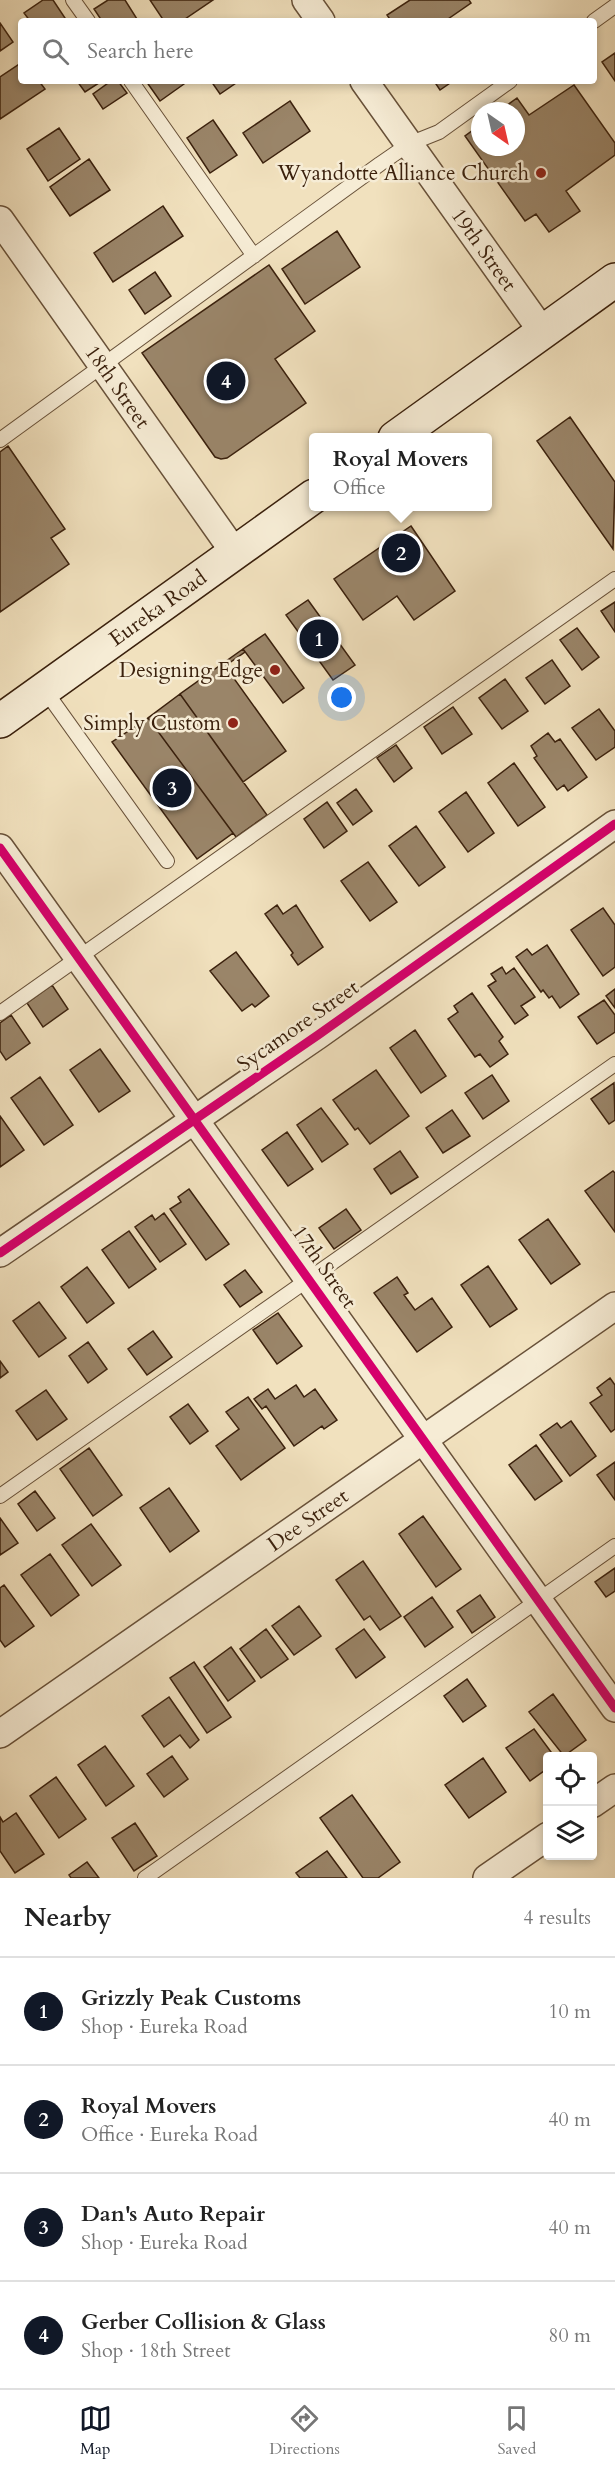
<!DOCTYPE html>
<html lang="en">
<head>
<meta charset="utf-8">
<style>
  body { margin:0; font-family:Cardo,serif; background:#f2f2f2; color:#222 }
  .controls { position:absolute; right:18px; bottom:18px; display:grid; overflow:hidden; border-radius:6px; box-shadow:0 3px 9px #0003 }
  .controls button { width:54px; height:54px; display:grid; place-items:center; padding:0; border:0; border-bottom:2px solid #e0e0e0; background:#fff; color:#222; font:30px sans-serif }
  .compass { position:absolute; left:471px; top:102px; width:54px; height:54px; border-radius:50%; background:#fff; box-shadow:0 3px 9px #0003; rotate:146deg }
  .you { position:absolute; left:342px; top:698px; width:21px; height:21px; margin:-15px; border:4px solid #fff; border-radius:50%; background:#1a73e8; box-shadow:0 0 0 9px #1a73e833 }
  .badge { display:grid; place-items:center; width:39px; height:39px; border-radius:50%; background:#111827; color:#fff; font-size:20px; font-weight:700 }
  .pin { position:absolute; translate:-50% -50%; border:3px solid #fff; box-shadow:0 2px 6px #0006 }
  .popup { position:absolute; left:309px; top:433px; width:183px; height:78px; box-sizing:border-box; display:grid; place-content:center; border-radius:6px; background:#fff; filter:drop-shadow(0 2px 4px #0005); font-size:20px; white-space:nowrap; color:#767676 }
  .popup b { font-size:22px; color:#222 }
  .popup::after { content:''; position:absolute; left:50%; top:100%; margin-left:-12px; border:12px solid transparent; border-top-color:#fff }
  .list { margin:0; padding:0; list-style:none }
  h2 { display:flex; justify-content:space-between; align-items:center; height:78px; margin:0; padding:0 24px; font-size:26px }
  h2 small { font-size:20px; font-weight:400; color:#767676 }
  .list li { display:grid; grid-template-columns:39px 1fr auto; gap:18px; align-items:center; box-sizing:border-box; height:108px; padding:0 24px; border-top:2px solid #e0e0e0 }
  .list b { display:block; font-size:22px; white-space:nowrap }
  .list p { margin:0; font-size:20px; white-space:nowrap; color:#767676 }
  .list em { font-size:20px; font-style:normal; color:#767676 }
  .icon { flex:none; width:33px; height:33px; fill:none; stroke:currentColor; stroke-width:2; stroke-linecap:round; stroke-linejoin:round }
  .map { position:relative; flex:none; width:615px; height:1878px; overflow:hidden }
  .search { position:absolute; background:#fff; box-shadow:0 3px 9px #0003; left:18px; right:18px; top:18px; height:66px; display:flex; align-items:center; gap:15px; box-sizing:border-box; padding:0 21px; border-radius:6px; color:#767676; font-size:22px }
  .sheet { height:510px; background:#fff }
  nav { display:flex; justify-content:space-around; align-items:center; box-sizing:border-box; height:84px; border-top:2px solid #e0e0e0; background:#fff; font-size:16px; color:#767676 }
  nav a { display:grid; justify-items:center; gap:3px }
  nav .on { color:#111827 }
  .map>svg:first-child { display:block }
</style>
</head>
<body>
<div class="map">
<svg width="615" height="1878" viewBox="0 0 615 1878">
  <rect width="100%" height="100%" fill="#f1e1be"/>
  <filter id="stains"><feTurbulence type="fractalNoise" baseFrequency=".00333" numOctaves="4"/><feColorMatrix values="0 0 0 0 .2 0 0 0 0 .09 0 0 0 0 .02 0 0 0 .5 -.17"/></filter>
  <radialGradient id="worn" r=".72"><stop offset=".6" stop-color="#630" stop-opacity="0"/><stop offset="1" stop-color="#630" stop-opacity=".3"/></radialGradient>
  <path fill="#9a8569" stroke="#3b210d" stroke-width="1.5" d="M43,0h10l12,18 -5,3h-30l-6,-8z
    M108,0h17l12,19 -3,2h-32l-8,-12z
    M150,0h63l-31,21h-18z
    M410,0h59l2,3 -26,18h-54l-4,-6z
    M0,23l13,19 -13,9z
    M615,53v28l-13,-19z
    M21,63v18h18l6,8 -45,30v-42z
    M77,81h25l-17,11z
    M111,81h7l9,12 -24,16 -10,-15z
    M146,81h35l3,3 -24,17z
    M211,81h28l-19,13z
    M434,81h19l-13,9z
    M574,85l41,58v12l-49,36 14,20 -31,21 -13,-18 -11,7 -60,-85 15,-11v22h36v-36h-17l18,-13 12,17z
    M290,101l20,30 -47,32 -20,-30z
    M213,120l24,35 -27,18 -23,-35z
    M59,128l21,31 -32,22 -21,-32z
    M89,159l21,31 -40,26 -20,-29z
    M163,206l20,30 -70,46 -19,-29z
    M337,231l23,36 -55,37 -23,-35z
    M269,265l46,66 -40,28 31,44 -79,55 -6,1 -6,-2 -73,-104z
    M155,272l16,24 -26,18 -16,-24z
    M570,417l45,65 -2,67 -76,-108z
    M8,446l57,83 -14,9 18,26 -69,48v-160z
    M411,526l44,65 -41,29 -17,-24 -34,24 -29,-41z
    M308,600l47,65 -22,15 -47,-65z
    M615,602v30l-14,-21z
    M577,628l22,29 -17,13 -22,-30z
    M265,634l39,54 -21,15 -40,-54z
    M243,649l2,3 -20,14 61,85 -43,31 -63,-88z
    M552,660l18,26 -25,18 -19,-26z
    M505,679l23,32 -26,18 -23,-31z
    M180,694l87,121 -31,22 -88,-119z
    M453,707l19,27 -30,20 -18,-27z
    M599,709l16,22v16l-19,13 -24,-32z
    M148,718l85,115 -36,26 -85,-117z
    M548,733l7,9 5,-3 27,38 -19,14 -4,-6 -7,5 -23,-32 3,-2 -6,-10z
    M396,745l16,23 -18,14 -17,-24z
    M514,763l31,44 -27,19 -30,-43z
    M356,789l16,22 -19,14 -16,-22z
    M466,792l28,41 -26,19 -29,-40z
    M327,802l20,29 -23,17 -20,-29z
    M416,826l29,41 -26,19 -30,-40z
    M368,862l29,40 -27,19 -29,-40z
    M277,905l6,9 13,-9 27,42 -25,18 -7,-10 2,-2 -28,-39z
    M603,908l12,17v42l-12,9 -32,-46z
    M547,945l32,49 -19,14 -8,-12 -3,2 -6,-8 -2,2 -25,-35 11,-8 5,6z
    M236,952l33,44 -14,11 -3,-3 -10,7 -32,-40z
    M502,967l4,7 8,-6 21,29 -14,9 7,9 -13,9 -27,-38 8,-5 -5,-7z
    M52,985l16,24 -25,18 -16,-24z
    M615,989v19l-9,-12z
    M472,993l31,44 -4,4 9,13 -18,13 -10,-13 -5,3 -27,-38 10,-7 -4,-6z
    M604,1000l11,15v17l-18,12 -19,-27z
    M11,1015l19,28 -24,17 -6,-9v-28z
    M415,1030l31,46 -25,17 -31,-45z
    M100,1049l30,42 -31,21 -29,-42z
    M376,1070l33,46 -39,28 -12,-16 -3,2 -22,-30z
    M492,1075l17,26 -26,18 -18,-26z
    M40,1077l33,48 -29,20 -33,-47z
    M614,1083l1,37 -6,4 -18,-25z
    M321,1108l27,36 -26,18 -25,-37z
    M452,1110l18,26 -27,17 -17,-25z
    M0,1116l24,34 -24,17z
    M287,1132l26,37 -25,17 -26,-36z
    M400,1151l18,26 -27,17 -17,-25z
    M613,1171l2,2v59l-30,-41z
    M189,1189l40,55 -23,16 -36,-51 11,-7 -3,-5z
    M346,1209l15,21 -27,19 -15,-21z
    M164,1213l22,31 -26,18 -25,-35 17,-12 3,5z
    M548,1219l32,45 -29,20 -32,-44z
    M129,1231l27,38 -27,19 -27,-38z
    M488,1266l29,43 -27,18 -29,-42z
    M87,1267l27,36 -27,20 -26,-36z
    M245,1270l17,22 -22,15 -16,-22z
    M397,1277l11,16 -4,2 11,15 17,-12 20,29 -35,25 -43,-59z
    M39,1302l27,36 -27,19 -26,-36z
    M278,1313l24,33 -25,18 -24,-34z
    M153,1331l19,26 -25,18 -19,-26z
    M88,1342l19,27 -19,14 -19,-27z
    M0,1361l8,11 -8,6z
    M610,1378l5,7v44l-4,3 -21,-29 12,-8 -5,-7z
    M296,1385l8,12 11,-8 22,31 -13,9 -2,-3 -28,20 -28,-40 -4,3 -8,-10 14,-10 7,10z
    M46,1390l21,29 -30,21 -21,-29z
    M248,1397l37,51 -44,32 -25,-34 23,-17 -13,-17z
    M188,1404l20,27 -18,13 -20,-27z
    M571,1421l25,35 -26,20 -30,-41 17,-12 4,5z
    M536,1445l26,36 -27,19 -26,-35z
    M89,1448l33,47 -29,21 -33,-47z
    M615,1462v38l-18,-25z
    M169,1488l30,43 -29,21 -30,-44z
    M35,1491l20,27 -18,13 -19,-27z
    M423,1516l38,53 -25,18 -37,-53z
    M0,1518l18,25 -18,12z
    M91,1524l30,41 -29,21 -30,-41z
    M50,1554l29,41 -28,21 -30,-41z
    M363,1561l38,55 -21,14 -10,-14 -6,4 -28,-40z
    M615,1568v23l-9,6 -11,-15z
    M4,1585l30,41 -29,21 -5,-7v-52z
    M480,1595l15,22 -23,16 -15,-22z
    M432,1597l21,30 -28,20 -21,-30z
    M299,1606l22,30 -27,19 -22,-29z
    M266,1629l22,30 -27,19 -21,-29z
    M364,1629l21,28 -29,21 -20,-29z
    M231,1647l24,34 -27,20 -24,-34z
    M194,1662l37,55 -24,16 -37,-55z
    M467,1679l19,27 -23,16 -19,-26z
    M553,1694l33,46 -22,16 -35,-44z
    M169,1697l30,43 -9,8 -10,-13 -16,12 -22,-31z
    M534,1729l20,27h-6v12l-18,13 -24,-33z
    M105,1746l29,40 -28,20 -28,-41z
    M172,1756l16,23 -24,18 -17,-23z
    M483,1758l23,34 -37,26 -24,-33z
    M56,1777l30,42 -27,19 -29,-42z
    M352,1795l48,67 -22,16h-15l-43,-60z
    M16,1813l28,41 -29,19 -15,-22v-34l3,5z
    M135,1823l22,33 -23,15 -22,-33z
    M327,1851l20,27h-47l-4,-5z
    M87,1862l12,16h-28l-2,-3z"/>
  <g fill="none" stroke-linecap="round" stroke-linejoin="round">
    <defs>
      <path id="service" d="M73,0l15,21
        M594,21l21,-15
        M131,81l123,175
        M0,440l380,-276 29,-20 30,-12 71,-51
        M44,689l123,172
        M0,1013l615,-434
        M0,1496l615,-432
        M145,1878l470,-332"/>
      <g id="minor">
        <path d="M306,0l15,21"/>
        <path id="s1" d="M364,81l178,250"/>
        <path id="s2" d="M0,220l235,333"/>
        <path d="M0,848l615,860"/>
        <path d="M0,1253l318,-218 297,-211"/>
        <path id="s3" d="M0,1734l615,-428"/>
        <path d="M592,1804l23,-16"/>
        <path d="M487,1878l61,-42"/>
      </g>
      <g id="secondary">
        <path d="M395,438l220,-158"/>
        <path id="s4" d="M0,721l314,-225"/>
      </g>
    </defs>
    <use href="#service" stroke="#685139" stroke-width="16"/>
    <use href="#minor" stroke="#685139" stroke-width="30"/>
    <use href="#secondary" stroke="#3b210d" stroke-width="36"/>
    <use href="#service" stroke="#f6ecd5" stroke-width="14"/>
    <use href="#minor" stroke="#f6ecd5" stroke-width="27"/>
    <use href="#secondary" stroke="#f6ecd5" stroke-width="33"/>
    <defs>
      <path id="cycleway" d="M0,848l615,860
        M0,1253l318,-218 297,-211"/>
    </defs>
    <use href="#cycleway" stroke="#f6ecd5" stroke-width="13"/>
    <use href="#cycleway" stroke="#d6006c" stroke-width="9"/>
  </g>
  <g fill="#8f2418" stroke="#f6ecd5" stroke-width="2">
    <circle cx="541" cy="173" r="6"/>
    <circle cx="275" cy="670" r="6"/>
    <circle cx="233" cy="723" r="6"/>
  </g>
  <g text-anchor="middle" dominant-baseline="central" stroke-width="5" stroke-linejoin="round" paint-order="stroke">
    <g font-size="21" fill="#3b210d" stroke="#f6ecd5" text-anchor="end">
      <text x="529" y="173">Wyandotte Alliance Church</text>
      <text x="263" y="670">Designing Edge</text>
      <text x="221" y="723">Simply Custom</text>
    </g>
    <g font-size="21" fill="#3b210d" stroke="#f6ecd5">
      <text stroke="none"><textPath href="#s1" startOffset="207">19th Street</textPath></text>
      <text stroke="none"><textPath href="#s2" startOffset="204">18th Street</textPath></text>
      <text stroke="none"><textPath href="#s4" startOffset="194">Eureka Road</textPath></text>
      <text transform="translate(298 1026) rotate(-35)">Sycamore Street</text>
      <text transform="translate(324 1267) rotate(55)">17th Street</text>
      <text stroke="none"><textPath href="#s3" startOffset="375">Dee Street</textPath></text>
    </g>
  </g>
  <rect width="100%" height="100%" filter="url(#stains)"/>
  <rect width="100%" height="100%" fill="url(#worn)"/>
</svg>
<div class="controls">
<button><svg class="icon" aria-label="locate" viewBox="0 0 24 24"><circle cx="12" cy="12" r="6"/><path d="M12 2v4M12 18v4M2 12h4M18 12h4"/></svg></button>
<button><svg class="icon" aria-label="layers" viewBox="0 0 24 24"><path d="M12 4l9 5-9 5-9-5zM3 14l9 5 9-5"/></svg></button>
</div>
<svg class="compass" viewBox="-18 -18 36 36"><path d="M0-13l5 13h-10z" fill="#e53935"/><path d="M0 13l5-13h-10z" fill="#767676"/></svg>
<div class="you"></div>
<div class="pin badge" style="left:319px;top:639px">1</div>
<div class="pin badge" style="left:401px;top:553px">2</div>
<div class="popup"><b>Royal Movers</b>Office</div>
<div class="pin badge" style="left:172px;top:788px">3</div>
<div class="pin badge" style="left:226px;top:381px">4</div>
<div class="search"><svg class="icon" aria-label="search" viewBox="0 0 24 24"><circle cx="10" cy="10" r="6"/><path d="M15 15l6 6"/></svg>Search here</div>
</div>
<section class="sheet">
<h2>Nearby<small>4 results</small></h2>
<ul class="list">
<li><span class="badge">1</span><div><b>Grizzly Peak Customs</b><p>Shop · Eureka Road</p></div><em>10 m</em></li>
<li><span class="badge">2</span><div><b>Royal Movers</b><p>Office · Eureka Road</p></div><em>40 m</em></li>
<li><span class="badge">3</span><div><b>Dan's Auto Repair</b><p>Shop · Eureka Road</p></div><em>40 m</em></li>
<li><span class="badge">4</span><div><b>Gerber Collision &amp; Glass</b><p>Shop · 18th Street</p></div><em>80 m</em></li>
</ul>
</section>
<nav>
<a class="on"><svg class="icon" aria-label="map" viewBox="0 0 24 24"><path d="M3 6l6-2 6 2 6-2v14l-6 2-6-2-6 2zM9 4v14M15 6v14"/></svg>Map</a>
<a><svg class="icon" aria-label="directions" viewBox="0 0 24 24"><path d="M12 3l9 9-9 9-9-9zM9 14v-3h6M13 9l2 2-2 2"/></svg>Directions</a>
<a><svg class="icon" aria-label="saved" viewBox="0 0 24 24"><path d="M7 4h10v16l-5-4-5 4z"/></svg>Saved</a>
</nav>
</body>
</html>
